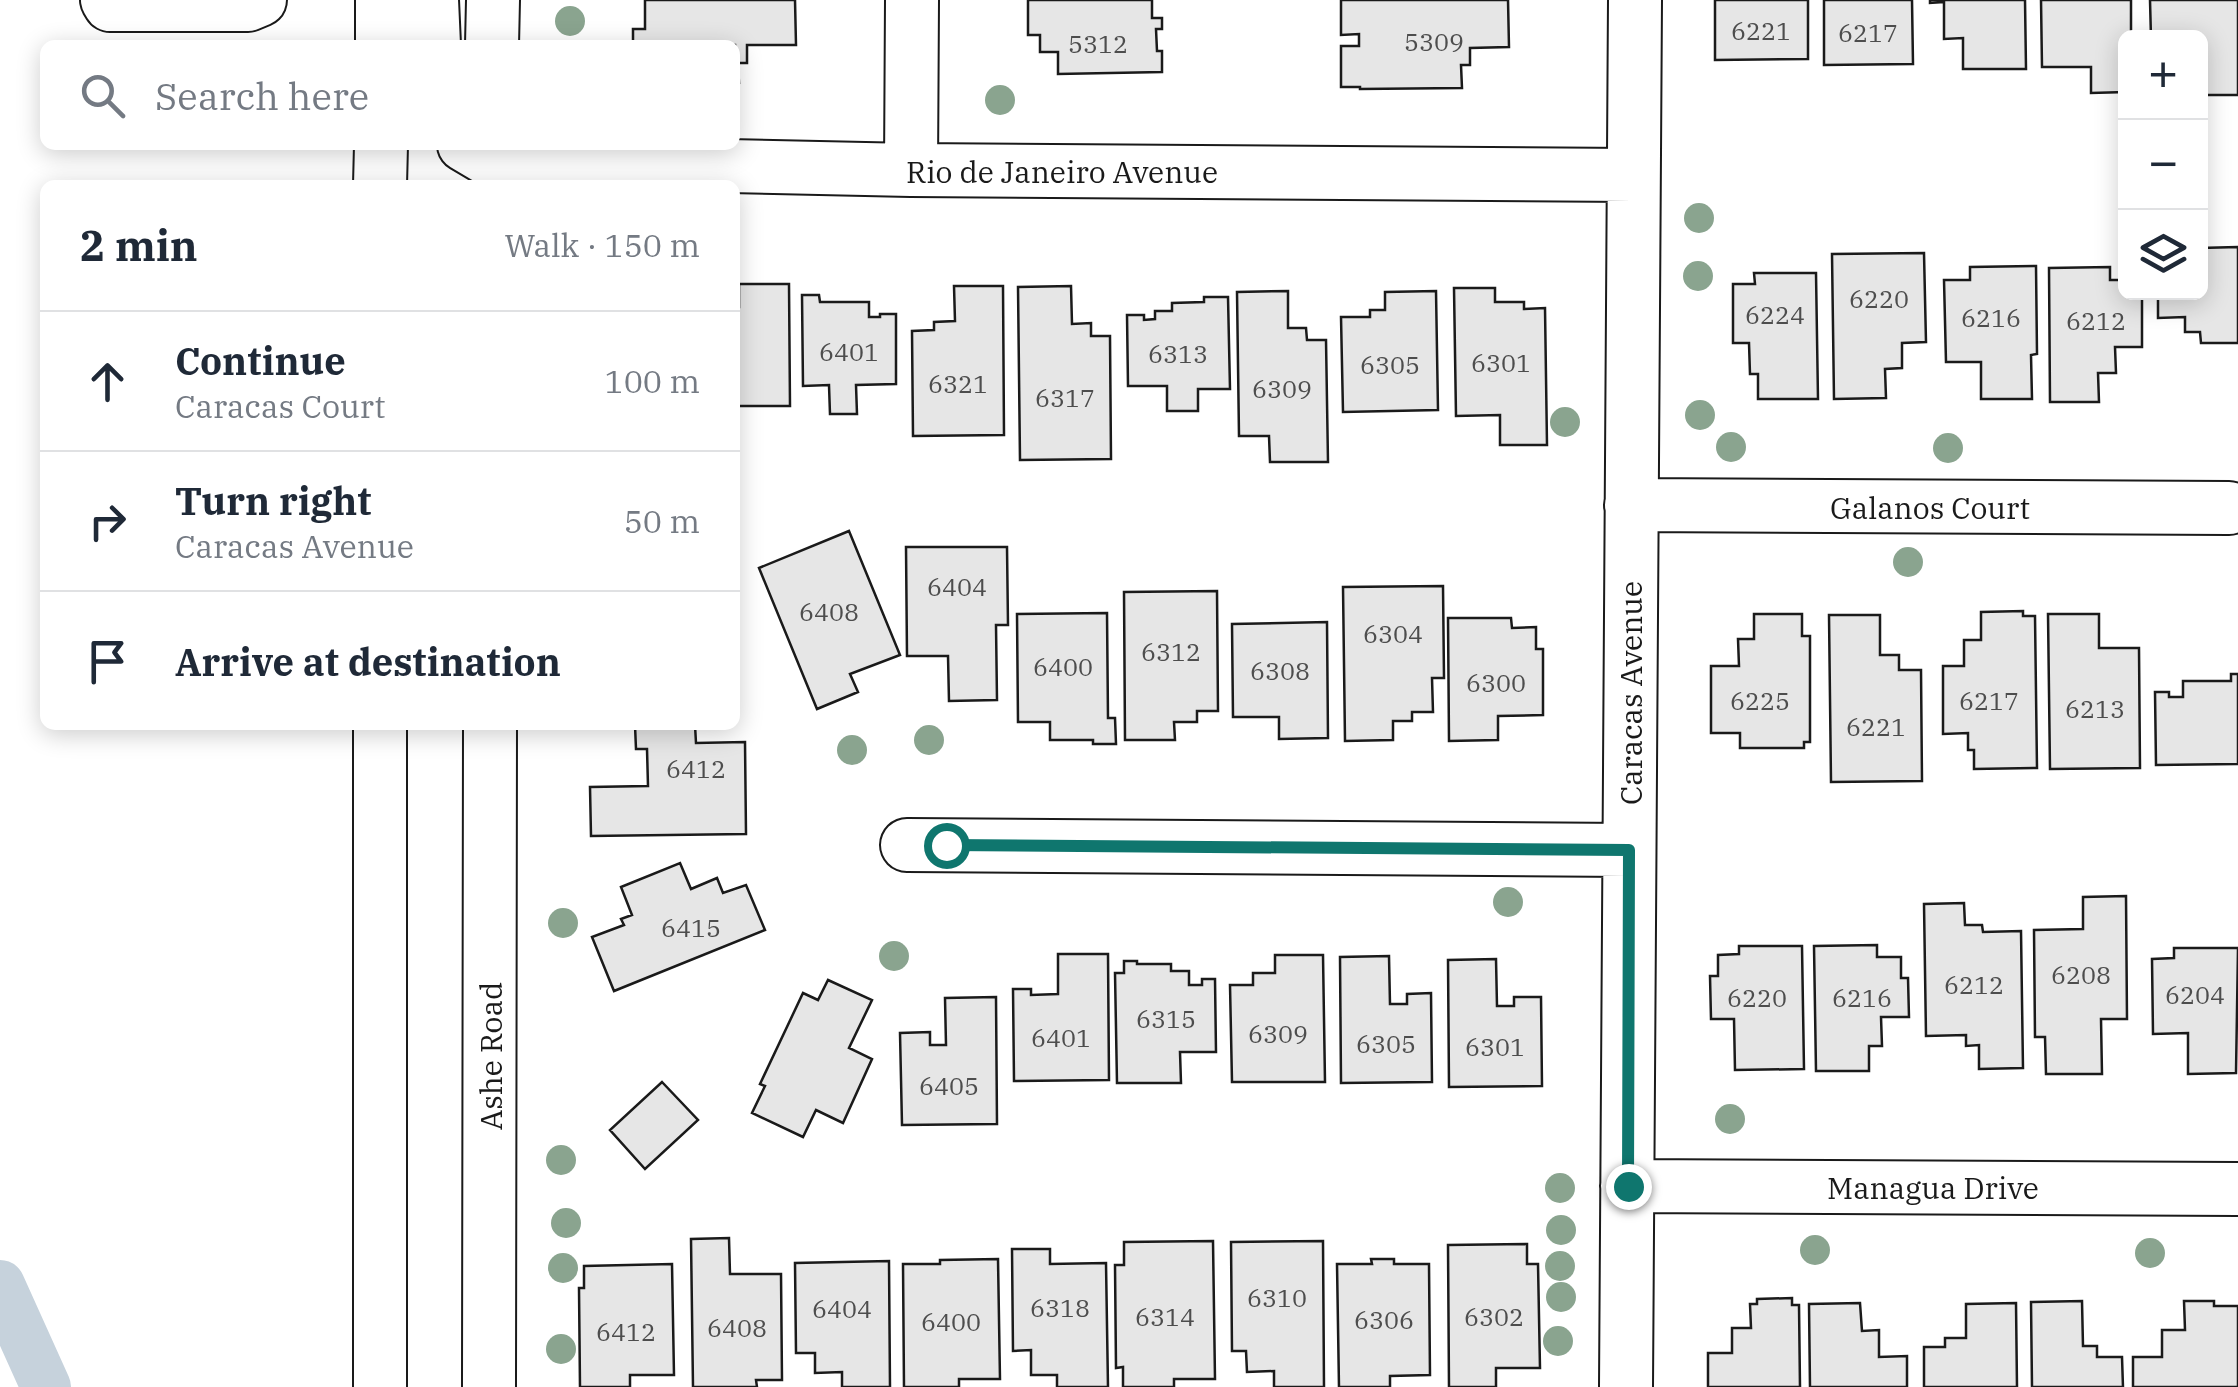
<!DOCTYPE html>
<html lang="en">
<head>
<meta charset="utf-8">
<style>
  body { margin:0; font-family:"IBM Plex Serif",serif; background:#f2f2f3; color:#1f2937 }
  .controls { position:absolute; right:30px; top:30px; display:grid; overflow:hidden; border-radius:15px; box-shadow:0 5px 25px #0003 }
  .controls button { width:90px; height:90px; display:grid; place-items:center; padding:0; border:0; border-bottom:2px solid #e0e1e3; background:#fff; color:#1f2937; font:50px sans-serif }
  .stop { position:absolute; width:30px; height:30px; margin:-22px; border:8px solid #0f766e; border-radius:50%; background:#fff }
  .stop.end { background:#0f766e; border-color:#fff; box-shadow:0 2px 10px #0008 }
  .list { margin:0; padding:0; list-style:none }
  h2 { display:flex; justify-content:space-between; align-items:center; height:130px; margin:0; padding:0 40px; font-size:42px }
  h2 small { font-size:32px; font-weight:400; color:#747a83 }
  .list li { display:grid; grid-template-columns:65px 1fr auto; gap:30px; align-items:center; box-sizing:border-box; height:140px; padding:0 40px; border-top:2px solid #e0e1e3 }
  .list b { display:block; font-size:38px; white-space:nowrap }
  .list p { margin:0; font-size:32px; white-space:nowrap; color:#747a83 }
  .list em { font-size:32px; font-style:normal; color:#747a83 }
  .icon { flex:none; width:55px; height:55px; fill:none; stroke:currentColor; stroke-width:2; stroke-linecap:round; stroke-linejoin:round }
  .map { position:relative; flex:none; width:2238px; height:1387px; overflow:hidden }
  .search { position:absolute; background:#fff; box-shadow:0 5px 25px #0003; left:40px; top:40px; width:700px; height:110px; display:flex; align-items:center; gap:25px; box-sizing:border-box; padding:0 35px; border-radius:15px; color:#747a83; font-size:38px }
  .panel { position:absolute; background:#fff; box-shadow:0 5px 25px #0003; left:40px; top:180px; width:700px; height:550px; border-radius:15px }
  .map>svg:first-child { display:block }
</style>
</head>
<body>
<div class="map">
<svg width="2238" height="1387" viewBox="0 0 2238 1387">
  <rect width="100%" height="100%" fill="#fff"/>
  <g fill="none" stroke-linecap="round" stroke-linejoin="round">
    <path stroke="#c6d2dc" stroke-width="50" d="M0,1285l46,102"/>
  </g>
  <path fill="#e6e6e6" stroke="#1a1a1a" stroke-width="2.5" d="M645,0h150l1,45h-49v18h-9l1,20 -4,1v-39h-102v-16h12z
    M1028,0h124v18h10v11h-6l1,22h5v21l-104,2v-22h-18v-17h-12z
    M1341,0h167l1,47 -39,1v17h-9l1,23 -102,1v-2h-19v-41h18v-12l-18,1z
    M1715,0h93v59l-93,1z
    M1824,0h88l1,64 -89,1z
    M1930,0h95l1,69h-63v-31l-19,1v-37l-14,1z
    M2041,0h90v38h-5v54l-35,1v-26h-49z
    M2150,0h88v95h-38v-57h-49z
    M2238,247v96h-37l-1,-11h-15v-15l-27,1v-26h42v-44z
    M1924,253l2,89 -24,1v25l-17,1 1,29 -52,1 -2,-145z
    M2036,266l1,88 -6,1 1,44h-51v-37h-35l-2,-82h26v-13z
    M2110,267v13h16v12h16v55h-27l1,26h-18l1,29h-49l-1,-134z
    M1754,273h62l2,126h-60v-25h-8l-1,-31h-16v-59h22z
    M739,284h50l1,122h-55v-99h4z
    M954,286h49l1,149 -91,1 -1,-105 22,-1v-8l21,-1z
    M1071,286l1,38 19,-1v13h19l1,123 -91,1 -2,-173z
    M1454,288h41v14h29v7l21,-1 2,137h-47v-30l-44,1z
    M1288,291v37h18l1,12h19l2,122h-58l-1,-26h-30l-2,-144z
    M1436,291l2,119 -95,2 -2,-95h29v-7h15v-18z
    M802,295h17l1,7h49v15h11v-3h16v70l-40,1 1,29h-27l-1,-29 -26,1z
    M1204,297h24l2,92h-32v22h-31v-25h-39l-1,-71h17v5l11,-1v-8h17v-8l32,-1z
    M849,531l51,124 -50,19 8,18 -41,17 -58,-141z
    M906,547h101l1,78h-12l1,75 -48,1 -1,-45h-41z
    M1443,586l1,92h-12l1,34h-21v9h-19v19l-48,1 -2,-154z
    M1217,591l1,120h-21v11h-23l1,18h-50l-1,-148z
    M2023,611v5h12l2,152 -63,1v-19h-6v-17l-25,1v-68h21v-26h17v-28z
    M1107,613l1,105h7l1,26h-23v-4h-43v-18h-32l-1,-108z
    M1754,614h48v22h8v106h-6v6h-64v-15h-29v-67h28l-1,-27h16z
    M2048,614h51v34h40l1,120 -90,1z
    M1829,615h51v40h19v15h22l1,111 -91,1z
    M1448,618h63l1,10 24,-1v22h7v66l-45,1v24l-49,1z
    M1327,622l1,116 -49,1v-22h-46l-1,-93z
    M2231,674h7v90l-82,1 -1,-73h14v5h14v-16h48z
    M635,725h60l1,18 49,-1 1,92 -155,2 -1,-49 58,-1 -1,-37h-11z
    M680,863l11,26 26,-11 6,15 23,-8 19,45 -151,61 -22,-54 32,-12 -3,-6 11,-4 -11,-28z
    M2126,896l1,123h-26l1,55h-56l-1,-37h-10l-1,-107 49,-1v-32z
    M1964,903l1,22h17l1,7 38,-1 2,137 -44,1v-24l-13,1v-11l-40,1 -2,-132z
    M1877,945v12h24v21h7l1,39h-28l1,29h-13v25h-53l-2,-125z
    M1739,946h63l2,123 -69,1 -1,-51h-23l-1,-43h8v-21l21,-1z
    M2174,948h64l-2,125 -48,1v-41l-35,1 -1,-75 22,-1z
    M1058,954h50l1,126 -95,1 -1,-92h18v6l27,-1z
    M1275,955h48l2,127h-93l-2,-97h23v-12h22z
    M1389,956l1,48h17v-10l24,-1 1,89 -91,1 -1,-126z
    M1496,959l1,47h17v-9h27l1,89 -93,1 -1,-127z
    M1124,961h13v3h34v7h18v14h13v-6h13l1,73h-36l1,31h-64l-2,-110h9z
    M828,980l44,20 -23,48 23,11 -29,64 -27,-13 -13,27 -51,-24 13,-27 -5,-2 43,-91 15,7z
    M996,997l1,127 -95,1 -2,-92 30,-1v13h16l-1,-47z
    M662,1082l36,38 -53,49 -35,-39z
    M729,1238l1,36h51l1,106h-26l1,7h-64l-2,-148z
    M1213,1241l2,138h-41v8h-51v-20l-7,1 -1,-103h9v-23z
    M1323,1241l1,146h-50v-16l-27,1 -1,-21h-14l-1,-109z
    M1527,1244v20h11l2,104h-44v19h-47l-1,-142z
    M1012,1249h38v15l56,-1 2,124h-51v-12h-26v-25l-18,1z
    M998,1259l2,120h-41v8h-55l-1,-123h37v-4z
    M1371,1259h23v5h35l1,111 -40,1v11h-51l-2,-123h35z
    M889,1261l1,126h-48v-15l-27,1v-20h-19l-1,-90z
    M672,1264l2,111h-44v12h-50l-1,-99h5v-22z
    M1792,1298v7h7l1,82h-92v-34h24v-25h19l-1,-24h7v-5z
    M2082,1301l1,45h14v11h25l1,30h-91l-1,-85z
    M2184,1301h30v5h24v81h-105v-30h29v-27h23z
    M1860,1303l2,28 17,-1v27l28,-1v31h-97l-1,-83z
    M2016,1303l1,84h-93v-40h21v-9h21v-34z"/>
  <g fill="none" stroke-linecap="round" stroke-linejoin="round">
    <defs>
      <path id="minor" d="M107,0l3,5h138l12,-5
        M432,0l2,45
        M382,45v-45
        M492,45l1,-45
        M464,145l27,16 420,9 722,5
        M911,170l1,-170
        M380,185l1,-40
        M1631,505l598,3
        M907,845l722,5
        M1627,1186l611,3
        M380,1387v-662
        M489,1387l1,-662
        M1626,1387l9,-1387"/>
    </defs>
    <use href="#minor" stroke="#1a1a1a" stroke-width="56"/>
    <use href="#minor" stroke="#fff" stroke-width="52"/>
  </g>
  <g fill="#8aa48f">
    <circle cx="570" cy="21" r="15"/>
    <circle cx="1000" cy="100" r="15"/>
    <circle cx="1699" cy="218" r="15"/>
    <circle cx="1698" cy="276" r="15"/>
    <circle cx="1700" cy="415" r="15"/>
    <circle cx="1565" cy="422" r="15"/>
    <circle cx="1731" cy="447" r="15"/>
    <circle cx="1948" cy="448" r="15"/>
    <circle cx="1908" cy="562" r="15"/>
    <circle cx="929" cy="740" r="15"/>
    <circle cx="852" cy="750" r="15"/>
    <circle cx="1508" cy="902" r="15"/>
    <circle cx="563" cy="923" r="15"/>
    <circle cx="894" cy="956" r="15"/>
    <circle cx="1730" cy="1119" r="15"/>
    <circle cx="561" cy="1160" r="15"/>
    <circle cx="1560" cy="1188" r="15"/>
    <circle cx="566" cy="1223" r="15"/>
    <circle cx="1561" cy="1230" r="15"/>
    <circle cx="1815" cy="1250" r="15"/>
    <circle cx="2150" cy="1253" r="15"/>
    <circle cx="1560" cy="1266" r="15"/>
    <circle cx="563" cy="1268" r="15"/>
    <circle cx="1561" cy="1297" r="15"/>
    <circle cx="1558" cy="1341" r="15"/>
    <circle cx="561" cy="1349" r="15"/>
  </g>
  <g fill="none" stroke-linecap="round" stroke-linejoin="round">
    <path stroke="#0f766e" stroke-width="12" d="M946,845l683,5 -1,336"/>
  </g>
  <g text-anchor="middle" dominant-baseline="central" stroke-width="8" stroke-linejoin="round" paint-order="stroke">
    <g font-size="25" fill="#4d4d4d">
      <text x="1761" y="30">6221</text>
      <text x="1868" y="32">6217</text>
      <text x="1434" y="41">5309</text>
      <text x="1098" y="43">5312</text>
      <text x="1879" y="298">6220</text>
      <text x="1775" y="314">6224</text>
      <text x="1991" y="317">6216</text>
      <text x="2096" y="320">6212</text>
      <text x="849" y="351">6401</text>
      <text x="1178" y="353">6313</text>
      <text x="1501" y="362">6301</text>
      <text x="1390" y="364">6305</text>
      <text x="958" y="383">6321</text>
      <text x="1282" y="388">6309</text>
      <text x="1065" y="397">6317</text>
      <text x="957" y="586">6404</text>
      <text x="829" y="611">6408</text>
      <text x="1393" y="633">6304</text>
      <text x="1171" y="651">6312</text>
      <text x="1063" y="666">6400</text>
      <text x="1280" y="670">6308</text>
      <text x="1496" y="682">6300</text>
      <text x="1760" y="700">6225</text>
      <text x="1989" y="700">6217</text>
      <text x="2095" y="708">6213</text>
      <text x="1876" y="726">6221</text>
      <text x="696" y="768">6412</text>
      <text x="691" y="927">6415</text>
      <text x="2081" y="974">6208</text>
      <text x="1974" y="984">6212</text>
      <text x="2195" y="994">6204</text>
      <text x="1757" y="997">6220</text>
      <text x="1862" y="997">6216</text>
      <text x="1166" y="1018">6315</text>
      <text x="1278" y="1033">6309</text>
      <text x="1061" y="1037">6401</text>
      <text x="1386" y="1043">6305</text>
      <text x="1495" y="1046">6301</text>
      <text x="949" y="1085">6405</text>
      <text x="1277" y="1297">6310</text>
      <text x="1060" y="1307">6318</text>
      <text x="842" y="1308">6404</text>
      <text x="1165" y="1316">6314</text>
      <text x="1494" y="1316">6302</text>
      <text x="1384" y="1319">6306</text>
      <text x="951" y="1321">6400</text>
      <text x="737" y="1327">6408</text>
      <text x="626" y="1331">6412</text>
    </g>
    <g font-size="30" fill="#1a1a1a" stroke="#fff">
      <text x="1062" y="171">Rio de Janeiro Avenue</text>
      <text x="1930" y="507">Galanos Court</text>
      <text transform="translate(1630 693) rotate(-90)">Caracas Avenue</text>
      <text transform="translate(490 1056) rotate(-90)">Ashe Road</text>
      <text x="1933" y="1187">Managua Drive</text>
    </g>
  </g>
</svg>
<div class="controls">
<button>+</button>
<button>−</button>
<button><svg class="icon" aria-label="layers" viewBox="0 0 24 24"><path d="M12 4l9 5-9 5-9-5zM3 14l9 5 9-5"/></svg></button>
</div>
<div class="stop" style="left:946px;top:845px"></div>
<div class="stop end" style="left:1628px;top:1186px"></div>
<div class="search"><svg class="icon" aria-label="search" viewBox="0 0 24 24"><circle cx="10" cy="10" r="6"/><path d="M15 15l6 6"/></svg>Search here</div>
<section class="panel">
<h2>2 min<small>Walk · 150 m</small></h2>
<ul class="list">
<li><svg class="icon" aria-label="ahead" viewBox="0 0 24 24"><path d="M12 20V5M6 11l6-6 6 6"/></svg><div><b>Continue</b><p>Caracas Court</p></div><em>100 m</em></li>
<li><svg class="icon" aria-label="right" viewBox="0 0 24 24"><path d="M7 20v-9h11M14 6l5 5-5 5"/></svg><div><b>Turn right</b><p>Caracas Avenue</p></div><em>50 m</em></li>
<li><svg class="icon" aria-label="arrive" viewBox="0 0 24 24"><path d="M6 21V4h12l-3 4 3 4H6"/></svg><div><b>Arrive at destination</b></div></li>
</ul>
</section>
</div>
</body>
</html>
